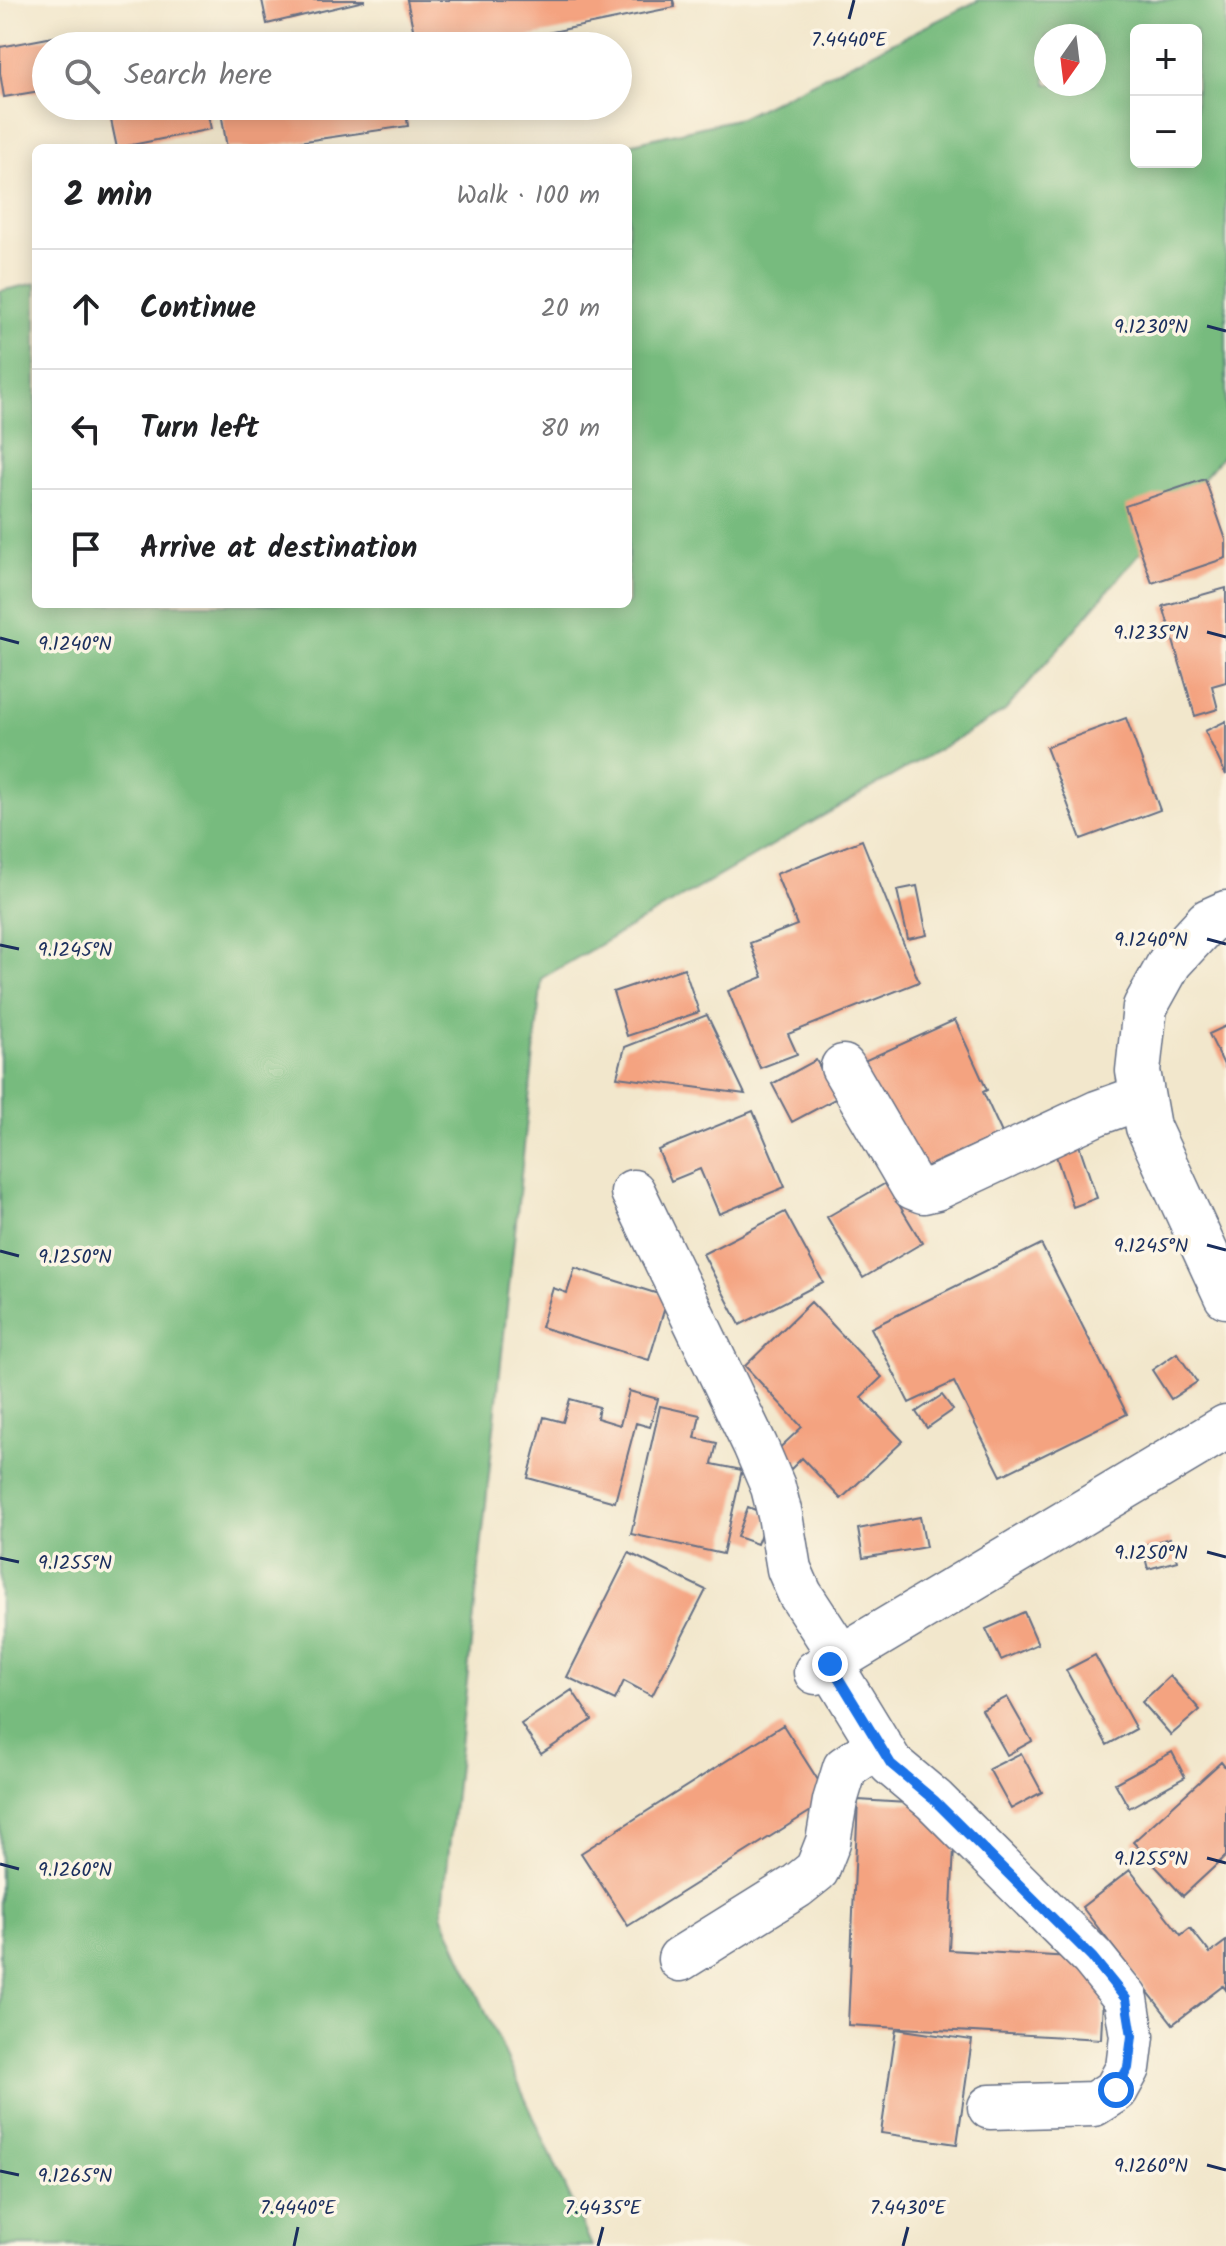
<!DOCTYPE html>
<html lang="en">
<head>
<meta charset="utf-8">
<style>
  body { margin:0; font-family:Kalam,sans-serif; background:#f6f6f6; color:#202124 }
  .controls { position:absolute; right:24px; top:24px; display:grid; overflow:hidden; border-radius:12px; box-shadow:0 4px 20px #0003 }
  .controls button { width:72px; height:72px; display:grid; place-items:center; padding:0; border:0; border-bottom:2px solid #e0e0e0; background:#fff; color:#202124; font:40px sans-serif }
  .compass { position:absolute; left:1034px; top:24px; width:72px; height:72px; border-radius:50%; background:#fff; box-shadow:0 4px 20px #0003; rotate:194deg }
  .stop { position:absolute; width:24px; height:24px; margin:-18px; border:6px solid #1a73e8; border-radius:50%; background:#fff }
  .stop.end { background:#1a73e8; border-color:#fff; box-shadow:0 2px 8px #0008 }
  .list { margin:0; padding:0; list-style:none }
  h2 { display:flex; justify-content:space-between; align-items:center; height:104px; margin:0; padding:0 32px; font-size:34px }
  h2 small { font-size:26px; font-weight:400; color:#757577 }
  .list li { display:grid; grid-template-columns:52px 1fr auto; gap:24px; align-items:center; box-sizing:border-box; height:120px; padding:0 32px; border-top:2px solid #e0e0e0 }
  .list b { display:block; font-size:30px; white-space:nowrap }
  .list em { font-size:26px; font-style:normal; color:#757577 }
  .icon { flex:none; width:44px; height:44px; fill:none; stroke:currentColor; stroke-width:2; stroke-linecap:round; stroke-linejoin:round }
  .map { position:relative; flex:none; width:1226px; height:2246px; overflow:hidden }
  .search { position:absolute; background:#fff; box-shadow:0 4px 20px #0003; left:32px; top:32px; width:600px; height:88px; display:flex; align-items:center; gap:20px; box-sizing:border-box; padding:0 28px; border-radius:44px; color:#757577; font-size:30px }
  .panel { position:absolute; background:#fff; box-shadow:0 4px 20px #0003; left:32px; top:144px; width:600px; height:464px; border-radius:12px }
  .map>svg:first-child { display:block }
</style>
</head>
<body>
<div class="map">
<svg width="1226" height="2246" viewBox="0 0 1226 2246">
  <rect width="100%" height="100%" fill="#fcf5e5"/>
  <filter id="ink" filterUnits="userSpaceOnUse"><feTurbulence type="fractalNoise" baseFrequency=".0125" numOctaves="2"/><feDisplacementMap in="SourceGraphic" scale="16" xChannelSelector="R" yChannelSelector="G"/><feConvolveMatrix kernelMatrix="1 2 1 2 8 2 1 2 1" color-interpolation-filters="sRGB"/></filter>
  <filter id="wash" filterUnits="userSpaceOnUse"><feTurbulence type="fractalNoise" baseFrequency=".006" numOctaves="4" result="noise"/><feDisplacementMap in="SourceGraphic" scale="32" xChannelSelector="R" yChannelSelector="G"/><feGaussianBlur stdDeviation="1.8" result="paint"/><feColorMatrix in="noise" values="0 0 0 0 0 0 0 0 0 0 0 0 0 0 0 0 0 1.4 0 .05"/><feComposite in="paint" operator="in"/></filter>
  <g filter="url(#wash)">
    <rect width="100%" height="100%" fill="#f2e7cc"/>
    <path fill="#77bb7e" stroke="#49756e" stroke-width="2" fill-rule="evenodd" d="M979,0h247v452l-221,259 -463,267 -100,937 150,331h-592v-1955l36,-8v321h592v-456h-16l128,-30zM1136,30h60v132h-60zM1046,36h48v48h-48z"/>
    <g id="blocks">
      <path fill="#f4a380" d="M262,0h102v1l-97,23z
        M407,0h266l2,7 -192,39h-14l-3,-14 -50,11z
        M64,35l2,11h-20v44l-42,7 -4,-24v-26z
        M108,106h98l5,23 -94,19z
        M220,106h185l3,20 -151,22h-30z
        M1205,479l21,61v18l-74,25 -27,-77z
        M1226,588v94l-14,4 6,23 -23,7 -32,-110z
        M1126,718l34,92 -79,29 -35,-92z
        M1226,721v54l-21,-44z
        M862,840l57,142 -131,52 9,20 -37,14 -32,-77 35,-14 -13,-34 47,-18 -21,-51z
        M917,886l10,49 -19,4 -11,-49z
        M684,968l15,44 -72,24 -14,-44z
        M707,1015l38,79 -128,-17 8,-30z
        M955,1020l32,70 -4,2 19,41 -101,45 -46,-113z
        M1226,1026v43l-17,-35z
        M816,1060l21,38 -45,24 -20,-38z
        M753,1111l32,76 -66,27 -19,-45 -29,12 -13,-31z
        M1078,1142l19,56 -24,9 -19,-57z
        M886,1183l36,60 -59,35 -36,-61z
        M785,1212l38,70 -83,43 -37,-71z
        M1041,1244l86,170 -126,62 -47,-94 -45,21 -38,-75z
        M575,1268l93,29 -19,63 -108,-33 12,-39 14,5z
        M811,1302l71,75 -21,20 42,44 -62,58 -39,-41 -14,14 -16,-17 30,-28 -57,-61z
        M1177,1353l20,29 -26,17 -19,-29z
        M629,1391l29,8 -8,28 -14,-4 -21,79 -87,-24 16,-61 19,5 7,-23 29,8 -2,11 23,7z
        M942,1395l11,15 -26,18 -11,-16z
        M660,1406l40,9 -5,23 22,5 -5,21 30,6 -19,84 -92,-20z
        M748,1507l20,8 -11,29 -20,-7z
        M920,1517l6,30 -63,11 -5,-29z
        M1170,1538l7,23 -29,8 -6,-23z
        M629,1553l77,37 -54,106 -28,-15 -9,19 -48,-23z
        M1024,1612l14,32 -37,16 -15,-31z
        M1095,1655l41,74 -29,16 -41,-75z
        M1170,1676l30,34 -29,25 -29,-33z
        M572,1690l20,30 -51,34 -20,-30z
        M1007,1697l25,44 -25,14 -25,-45z
        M783,1725l47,74 -202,127 -47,-73z
        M1172,1752l13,25 -56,31 -14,-25z
        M1021,1753l21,39 -31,17 -22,-40z
        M1221,1762l5,6v88l-43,40 -50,-54z
        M858,1800l98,6 -7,144 156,9 -4,80 -253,-14z
        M1130,1870l51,65 9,-7 20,25 16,-12v49l-3,-4 -50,38 -91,-117z
        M896,2029l76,11 -15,104 -76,-11z"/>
    </g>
  </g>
  <g filter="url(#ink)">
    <use href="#blocks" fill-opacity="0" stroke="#666f84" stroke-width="2"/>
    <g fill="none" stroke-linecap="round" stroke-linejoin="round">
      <defs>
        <path id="minor" d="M1226,913l-18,8 -38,41 -25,45 -7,64 10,56 78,169
          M843,1067l70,120 10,4 13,-3 161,-75 45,-16
          M633,1192l122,253 18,42 7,28 9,54 11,25 41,63
          M830,1664l61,100 43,36 158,157 34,42 6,37 -4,32 -12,22 -22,14 -104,3
          M816,1672l410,-245
          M680,1959l117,-73 20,-16 11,-28 7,-41 10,-33 34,-23"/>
      </defs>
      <use href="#minor" stroke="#666f84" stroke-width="47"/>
      <use href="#minor" stroke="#fff" stroke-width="44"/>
    </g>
  </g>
  <g fill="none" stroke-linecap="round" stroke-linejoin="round" filter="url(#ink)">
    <path stroke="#1a73e8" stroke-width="10" d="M830,1664l61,100 43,36 158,157 34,42 6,37 -4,32 -12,22"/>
  </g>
  <path fill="none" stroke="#1b2f5e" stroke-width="3" d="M849,19l5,-19M1207,326l19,5M1207,632l19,5M0,638l19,5M1207,939l19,5M0,945l19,4M1207,1245l19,5M0,1251l19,5M1207,1552l19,5M0,1558l19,4M1207,1858l19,5M0,1864l19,5M1207,2165l19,5M0,2171l19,4M294,2246l4,-19M598,2246l5,-19M903,2246l5,-19"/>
  <g font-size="20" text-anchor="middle" fill="#1b2f5e" stroke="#fcf5e5" stroke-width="7" stroke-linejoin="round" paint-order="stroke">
    <text x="849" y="46">7.4440°E</text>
    <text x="1151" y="333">9.1230°N</text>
    <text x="1151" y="639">9.1235°N</text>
    <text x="75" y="650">9.1240°N</text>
    <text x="1151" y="946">9.1240°N</text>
    <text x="75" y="956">9.1245°N</text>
    <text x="1151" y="1252">9.1245°N</text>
    <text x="75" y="1263">9.1250°N</text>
    <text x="1151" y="1559">9.1250°N</text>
    <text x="75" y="1569">9.1255°N</text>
    <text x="1151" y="1865">9.1255°N</text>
    <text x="75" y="1876">9.1260°N</text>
    <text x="1151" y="2172">9.1260°N</text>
    <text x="75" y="2182">9.1265°N</text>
    <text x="298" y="2214">7.4440°E</text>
    <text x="603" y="2214">7.4435°E</text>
    <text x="908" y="2214">7.4430°E</text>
  </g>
</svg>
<div class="controls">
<button>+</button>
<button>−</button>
</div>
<svg class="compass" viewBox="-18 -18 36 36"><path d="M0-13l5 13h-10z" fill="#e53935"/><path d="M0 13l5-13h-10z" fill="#757577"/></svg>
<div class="stop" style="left:1116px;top:2090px"></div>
<div class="stop end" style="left:830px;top:1664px"></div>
<div class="search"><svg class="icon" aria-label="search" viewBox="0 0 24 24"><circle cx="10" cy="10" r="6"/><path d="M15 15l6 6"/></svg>Search here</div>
<section class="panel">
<h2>2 min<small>Walk · 100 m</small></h2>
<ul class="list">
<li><svg class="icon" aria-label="ahead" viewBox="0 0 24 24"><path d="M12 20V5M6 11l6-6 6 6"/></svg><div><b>Continue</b></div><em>20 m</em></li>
<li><svg class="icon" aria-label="left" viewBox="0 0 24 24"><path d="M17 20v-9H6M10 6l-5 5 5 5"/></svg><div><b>Turn left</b></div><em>80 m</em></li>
<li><svg class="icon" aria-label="arrive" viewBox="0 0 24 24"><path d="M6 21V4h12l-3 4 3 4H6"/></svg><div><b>Arrive at destination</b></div></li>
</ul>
</section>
</div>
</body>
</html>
